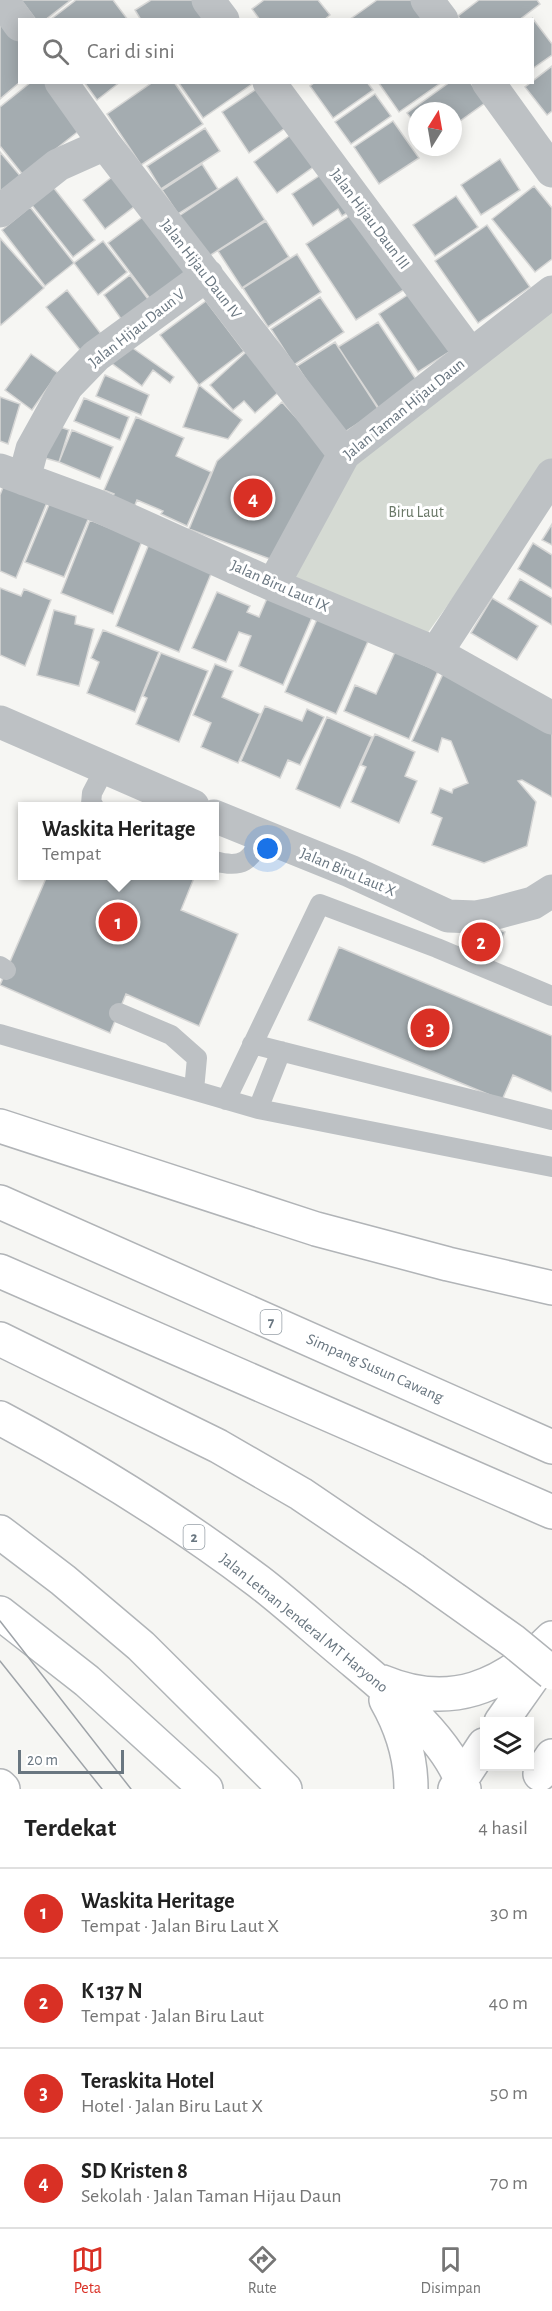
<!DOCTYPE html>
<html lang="id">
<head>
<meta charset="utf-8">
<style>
  body { margin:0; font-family:"Alegreya Sans",sans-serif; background:#f6f6f6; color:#222 }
  .controls { position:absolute; right:18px; bottom:18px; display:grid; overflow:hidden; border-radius:0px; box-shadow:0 3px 15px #0003 }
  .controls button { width:54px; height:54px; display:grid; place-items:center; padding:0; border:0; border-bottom:2px solid #e0e0e0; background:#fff; color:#222; font:30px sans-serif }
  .compass { position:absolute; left:408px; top:102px; width:54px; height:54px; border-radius:50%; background:#fff; box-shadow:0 3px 15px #0003; rotate:11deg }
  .scale { position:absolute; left:18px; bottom:15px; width:106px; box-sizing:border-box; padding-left:6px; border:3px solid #697680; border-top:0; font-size:16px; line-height:21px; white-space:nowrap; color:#697680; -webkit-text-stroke:4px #fff; paint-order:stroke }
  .you { position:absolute; left:268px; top:849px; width:21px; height:21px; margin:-15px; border:4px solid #fff; border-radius:50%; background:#1a73e8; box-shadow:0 0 0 9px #1a73e833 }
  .badge { display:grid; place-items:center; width:39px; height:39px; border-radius:50%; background:#d93025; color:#fff; font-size:20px; font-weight:700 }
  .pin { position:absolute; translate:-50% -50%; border:3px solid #fff; box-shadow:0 2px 6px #0006 }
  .popup { position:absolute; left:18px; top:802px; width:201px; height:78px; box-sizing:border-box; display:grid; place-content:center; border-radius:0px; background:#fff; filter:drop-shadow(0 2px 4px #0005); font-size:20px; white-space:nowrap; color:#767676 }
  .popup b { font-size:22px; color:#222 }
  .popup::after { content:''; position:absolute; left:50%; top:100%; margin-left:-12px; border:12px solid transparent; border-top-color:#fff }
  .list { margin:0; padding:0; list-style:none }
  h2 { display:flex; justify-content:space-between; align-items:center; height:78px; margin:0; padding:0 24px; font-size:26px }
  h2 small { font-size:20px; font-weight:400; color:#767676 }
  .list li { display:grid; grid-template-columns:39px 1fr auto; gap:18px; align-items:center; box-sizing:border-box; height:90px; padding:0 24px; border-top:2px solid #e0e0e0 }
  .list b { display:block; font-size:22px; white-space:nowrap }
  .list p { margin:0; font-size:20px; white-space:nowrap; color:#767676 }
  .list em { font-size:20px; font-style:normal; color:#767676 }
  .icon { flex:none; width:33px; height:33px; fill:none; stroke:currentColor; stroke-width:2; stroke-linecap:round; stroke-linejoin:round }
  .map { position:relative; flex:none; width:552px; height:1789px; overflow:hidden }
  .search { position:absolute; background:#fff; box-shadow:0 3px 15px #0003; left:18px; right:18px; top:18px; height:66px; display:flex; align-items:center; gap:15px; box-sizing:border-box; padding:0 21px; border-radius:0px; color:#767676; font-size:22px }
  .sheet { height:438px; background:#fff }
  nav { display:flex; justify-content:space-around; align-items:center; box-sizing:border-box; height:84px; border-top:2px solid #e0e0e0; background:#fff; font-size:16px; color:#767676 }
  nav a { display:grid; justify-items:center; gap:3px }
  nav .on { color:#d93025 }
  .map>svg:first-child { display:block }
</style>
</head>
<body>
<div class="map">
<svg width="552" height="1789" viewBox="0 0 552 1789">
  <rect width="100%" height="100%" fill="#f6f6f3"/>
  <path fill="#d5dad3" d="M552,303v157l-128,178 -138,-61 67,-119z"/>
  <path fill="#a4acb0" stroke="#d7d7d6" stroke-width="1.5" d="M21,0h50l-26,20h-9z
    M76,0h37l15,20h-78z
    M151,0h53l13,20h-76l-6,-10z
    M264,0h54l12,15 -6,5h-64l-8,-11z
    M377,0h45l14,20h-87z
    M479,0h58l3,4 -21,16h-58l-3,-4z
    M0,17l20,23v42l-20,17z
    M533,19l19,25v11l-20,14z
    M552,66v45l-5,4 -22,-28z
    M31,82h19l35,44 -62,49 -23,-29v-39z
    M84,82h36l-23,18z
    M153,82h21l29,42 -62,41 -34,-51z
    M178,82h77l-52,36z
    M315,82h52l6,8 -40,28 -23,-32z
    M378,82h64l-43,30z
    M450,82h20l15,21 -32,23v-15h-36v15l-10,-13z
    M264,84l27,40 -42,29 -27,-41z
    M375,94l16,22 -40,28 -16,-22z
    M393,121l26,37 -40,26 -25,-37z
    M205,128l15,23 -59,38 -14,-23z
    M293,133l23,32 -39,28 -23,-31z
    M0,152l22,26 -22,13z
    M500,159l20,31 -39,25 -20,-30z
    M202,164l16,25 -40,25 -16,-24z
    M331,168l26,39 -15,9 -4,-7 -25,17 -21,-32z
    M112,177l23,29 -30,23 -22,-29z
    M237,177l28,43 -59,38 -27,-42z
    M534,186l18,22v51l-17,13 -43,-53z
    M53,187l42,53 -22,17 -42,-53z
    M456,196l22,31 -43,29 -22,-31z
    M30,207l44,56 -29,23 -43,-56z
    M355,212l50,77 -49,31 -50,-76z
    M148,213l43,57 -40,30 -43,-57z
    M266,221l23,36 -47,31 -24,-37z
    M487,225l43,62 -52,36 -43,-62z
    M0,238l44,50 -43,37 -1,-2z
    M103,241l24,31 -29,23 -24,-32z
    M297,254l24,38 -53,35 -25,-39z
    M130,275l21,28 -27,20 -20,-28z
    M67,290l38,49 -21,16 -38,-48z
    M415,290l39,59 -36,23 -39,-58z
    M320,297l24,35 -50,33 -23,-36z
    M206,301l38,50 -45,34 -39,-50z
    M378,322l41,62 -39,26 -42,-63z
    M124,342l50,35 -4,6 -17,-13 -11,16 -32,-24z
    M335,342l44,68 -37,24 -45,-68z
    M246,352l35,38 -26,23 -11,-12 -11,9 -23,-25z
    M31,354l27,19 -26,37 -27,-20z
    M105,375l44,20 -8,20 -45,-19z
    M199,385l43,35 -14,19 -45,-12z
    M0,397l20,7 -12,40 -8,-3z
    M84,398l45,19 -9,23 -46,-19z
    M282,402l51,56 -63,101 -81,-30 28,-68z
    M136,417l48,21 -8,18 35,16 -24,54 -26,-12 2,-3 -26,-11 -4,10 -22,-10 3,-6 -10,-4z
    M51,424l18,6 -10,32 -18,-5z
    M72,430l41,17 -13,32 -41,-17z
    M5,482l43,18 -32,78 -16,-7v-76z
    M53,495l39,15 -28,67 -39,-15z
    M90,520l52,21 -29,73 -52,-21z
    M552,524v21l-10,-5z
    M533,543l19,12v34l-34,-20z
    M149,544l64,25 -34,83 -63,-26z
    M520,579l32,19v27l-44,-26z
    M0,588l21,8 3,-7 27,11 -26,66 -25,-11z
    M217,592l33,14 -3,6 12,5 9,-21 45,19 -30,70 -44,-19 12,-30 -12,-4 -13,30 -34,-14z
    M492,598l46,28 -21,34 -46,-27z
    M54,610l22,6 -1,8 19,5 -15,57 -42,-11z
    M318,617l51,22 -33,75 -51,-22z
    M103,630l56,22 -24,60 -48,-19 12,-31 -8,-4z
    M395,652l43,19 -29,68 -65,-28 11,-26 21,9z
    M161,653l47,18 -29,71 -43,-18 11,-26 -4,-2z
    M215,664l18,7 -11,26 38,17 -22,49 -37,-16 10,-24 -18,-8z
    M443,674l109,58v65l-30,-17 -4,1 18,21 -9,44 -43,17 -52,-18 10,-27 -11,-5 9,-25 12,5 1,-4 15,-6 -17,-42 -9,-3 -4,14 -26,-11z
    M265,706l37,15 5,-12 17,8 -24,48 -12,-5 -8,18 -39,-17z
    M327,717l45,20 -32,71 -44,-19z
    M375,734l40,18 -10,24 12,5 -18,42 -48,-21 15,-35 -5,-2z
    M47,876h141l6,2 -13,32 57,24 -39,92 -73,-32 -16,39 -110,-48z
    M471,919l34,13 -13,33 -35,-13z
    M339,947l213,89v56l-39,-17 -11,25 -194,-80z"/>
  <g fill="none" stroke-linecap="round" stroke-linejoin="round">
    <defs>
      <path id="primary" d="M0,1532l63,48 78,66 144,143
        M0,1613l87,68 119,108"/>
      <path id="trunk" d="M0,1418c89,47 177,102 258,163 30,23 58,49 87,73 38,32 106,85 119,135
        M383,1682c67,28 120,5 169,-44
        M386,1700c16,28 25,56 25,89
        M501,1722l46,-65
        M540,1774l12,-18
        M0,1786l3,3
        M455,1789l29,-44"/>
      <path id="motorway" d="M0,1126l316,103 132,35 104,24
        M0,1202l552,245
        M0,1271l552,241
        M0,1339l218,107 83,48 112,76"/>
    </defs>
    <use href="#primary" stroke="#b1b5b8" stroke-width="36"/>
    <use href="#trunk" stroke="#b1b4b7" stroke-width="36"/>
    <use href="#motorway" stroke="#b1b4b7" stroke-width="36"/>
    <path stroke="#bdc1c4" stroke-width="20" d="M94,806l-3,-2 1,-11 13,-25
      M214,861c29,8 36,0 49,-25
      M0,966l6,4
      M119,1013l52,22 26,23 -3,32
      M0,1034l258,75 294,58
      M252,1044l300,76
      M226,1100l94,-196 117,44 115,48
      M258,1109l23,-58"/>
    <path stroke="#bdc1c4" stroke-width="33" d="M2,0l18,25
      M208,0l15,20
      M427,0l15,20
      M61,82l44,62 239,310
      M269,82l202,273
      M488,82l64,89
      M0,211l58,-46 47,-21
      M0,470l98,36 175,79 163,68 116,65
      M24,479l8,-30 35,-63 29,-30 111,-81
      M273,585l71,-131 208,-162
      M436,653l116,-178
      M0,722l193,84
      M214,816l136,55 98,45 28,1 16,-3 41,-11 19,-12"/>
    <use href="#primary" stroke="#fff" stroke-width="33"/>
    <use href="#trunk" stroke="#fff" stroke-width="33"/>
    <use href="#motorway" stroke="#fff" stroke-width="33"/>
    <path stroke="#9ea3a8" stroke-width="1.5" d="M0,1621l131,168
      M0,1661l102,128"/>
    <defs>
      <path id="motorway-bridge" d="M413,1570l100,71 39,32"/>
    </defs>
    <use href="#motorway-bridge" stroke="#b1b4b7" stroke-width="36" stroke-linecap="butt"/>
    <use href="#motorway-bridge" stroke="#fff" stroke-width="33"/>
  </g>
  <g text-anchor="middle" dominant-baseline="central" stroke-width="6" stroke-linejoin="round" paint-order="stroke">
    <g fill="#fff" stroke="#969fa6" stroke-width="1.5">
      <rect x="260.5" y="1310" width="21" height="24" rx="4.5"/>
      <rect x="183.5" y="1525" width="21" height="24" rx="4.5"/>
    </g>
    <g font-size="15" font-weight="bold" fill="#697680">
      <text x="271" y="1322">7</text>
      <text x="194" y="1537">2</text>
    </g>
    <g font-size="16" fill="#697680" stroke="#fff">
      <text transform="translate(370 219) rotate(53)">Jalan Hijau Daun III</text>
      <text transform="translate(201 269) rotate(52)">Jalan Hijau Daun IV</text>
      <text transform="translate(137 328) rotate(-38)">Jalan Hijau Daun V</text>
      <text transform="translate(404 409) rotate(-39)">Jalan Taman Hijau Daun</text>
      <text transform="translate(280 586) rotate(24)">Jalan Biru Laut IX</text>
      <text transform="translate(348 872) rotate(23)">Jalan Biru Laut X</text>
      <text transform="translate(375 1368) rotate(24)">Simpang Susun Cawang</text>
      <text transform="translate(304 1623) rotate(39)">Jalan Letnan Jenderal MT Haryono</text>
    </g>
    <g font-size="16" fill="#6a7867" stroke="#fff">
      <text x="416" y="512">Biru Laut</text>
    </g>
  </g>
</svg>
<div class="controls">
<button><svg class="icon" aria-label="layers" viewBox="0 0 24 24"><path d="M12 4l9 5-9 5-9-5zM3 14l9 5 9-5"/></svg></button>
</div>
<svg class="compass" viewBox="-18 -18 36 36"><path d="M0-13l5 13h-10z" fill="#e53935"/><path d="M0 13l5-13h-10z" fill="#767676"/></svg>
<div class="scale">20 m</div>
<div class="you"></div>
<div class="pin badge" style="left:118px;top:922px">1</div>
<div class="popup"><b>Waskita Heritage</b>Tempat</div>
<div class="pin badge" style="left:481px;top:942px">2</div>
<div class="pin badge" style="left:430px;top:1028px">3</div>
<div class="pin badge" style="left:253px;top:498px">4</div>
<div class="search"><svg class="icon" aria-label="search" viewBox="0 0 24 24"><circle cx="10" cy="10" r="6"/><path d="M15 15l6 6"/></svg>Cari di sini</div>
</div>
<section class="sheet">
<h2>Terdekat<small>4 hasil</small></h2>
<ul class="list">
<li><span class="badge">1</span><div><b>Waskita Heritage</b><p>Tempat · Jalan Biru Laut X</p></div><em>30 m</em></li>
<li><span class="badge">2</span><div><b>K 137 N</b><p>Tempat · Jalan Biru Laut</p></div><em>40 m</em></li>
<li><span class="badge">3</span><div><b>Teraskita Hotel</b><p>Hotel · Jalan Biru Laut X</p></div><em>50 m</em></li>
<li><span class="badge">4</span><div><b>SD Kristen 8</b><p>Sekolah · Jalan Taman Hijau Daun</p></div><em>70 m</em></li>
</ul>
</section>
<nav>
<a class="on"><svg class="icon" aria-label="map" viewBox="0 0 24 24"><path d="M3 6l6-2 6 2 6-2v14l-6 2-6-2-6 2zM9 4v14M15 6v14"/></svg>Peta</a>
<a><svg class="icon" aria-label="directions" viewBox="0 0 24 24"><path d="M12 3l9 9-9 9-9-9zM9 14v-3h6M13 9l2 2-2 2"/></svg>Rute</a>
<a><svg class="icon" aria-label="saved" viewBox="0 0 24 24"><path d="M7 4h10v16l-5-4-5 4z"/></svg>Disimpan</a>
</nav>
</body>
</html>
